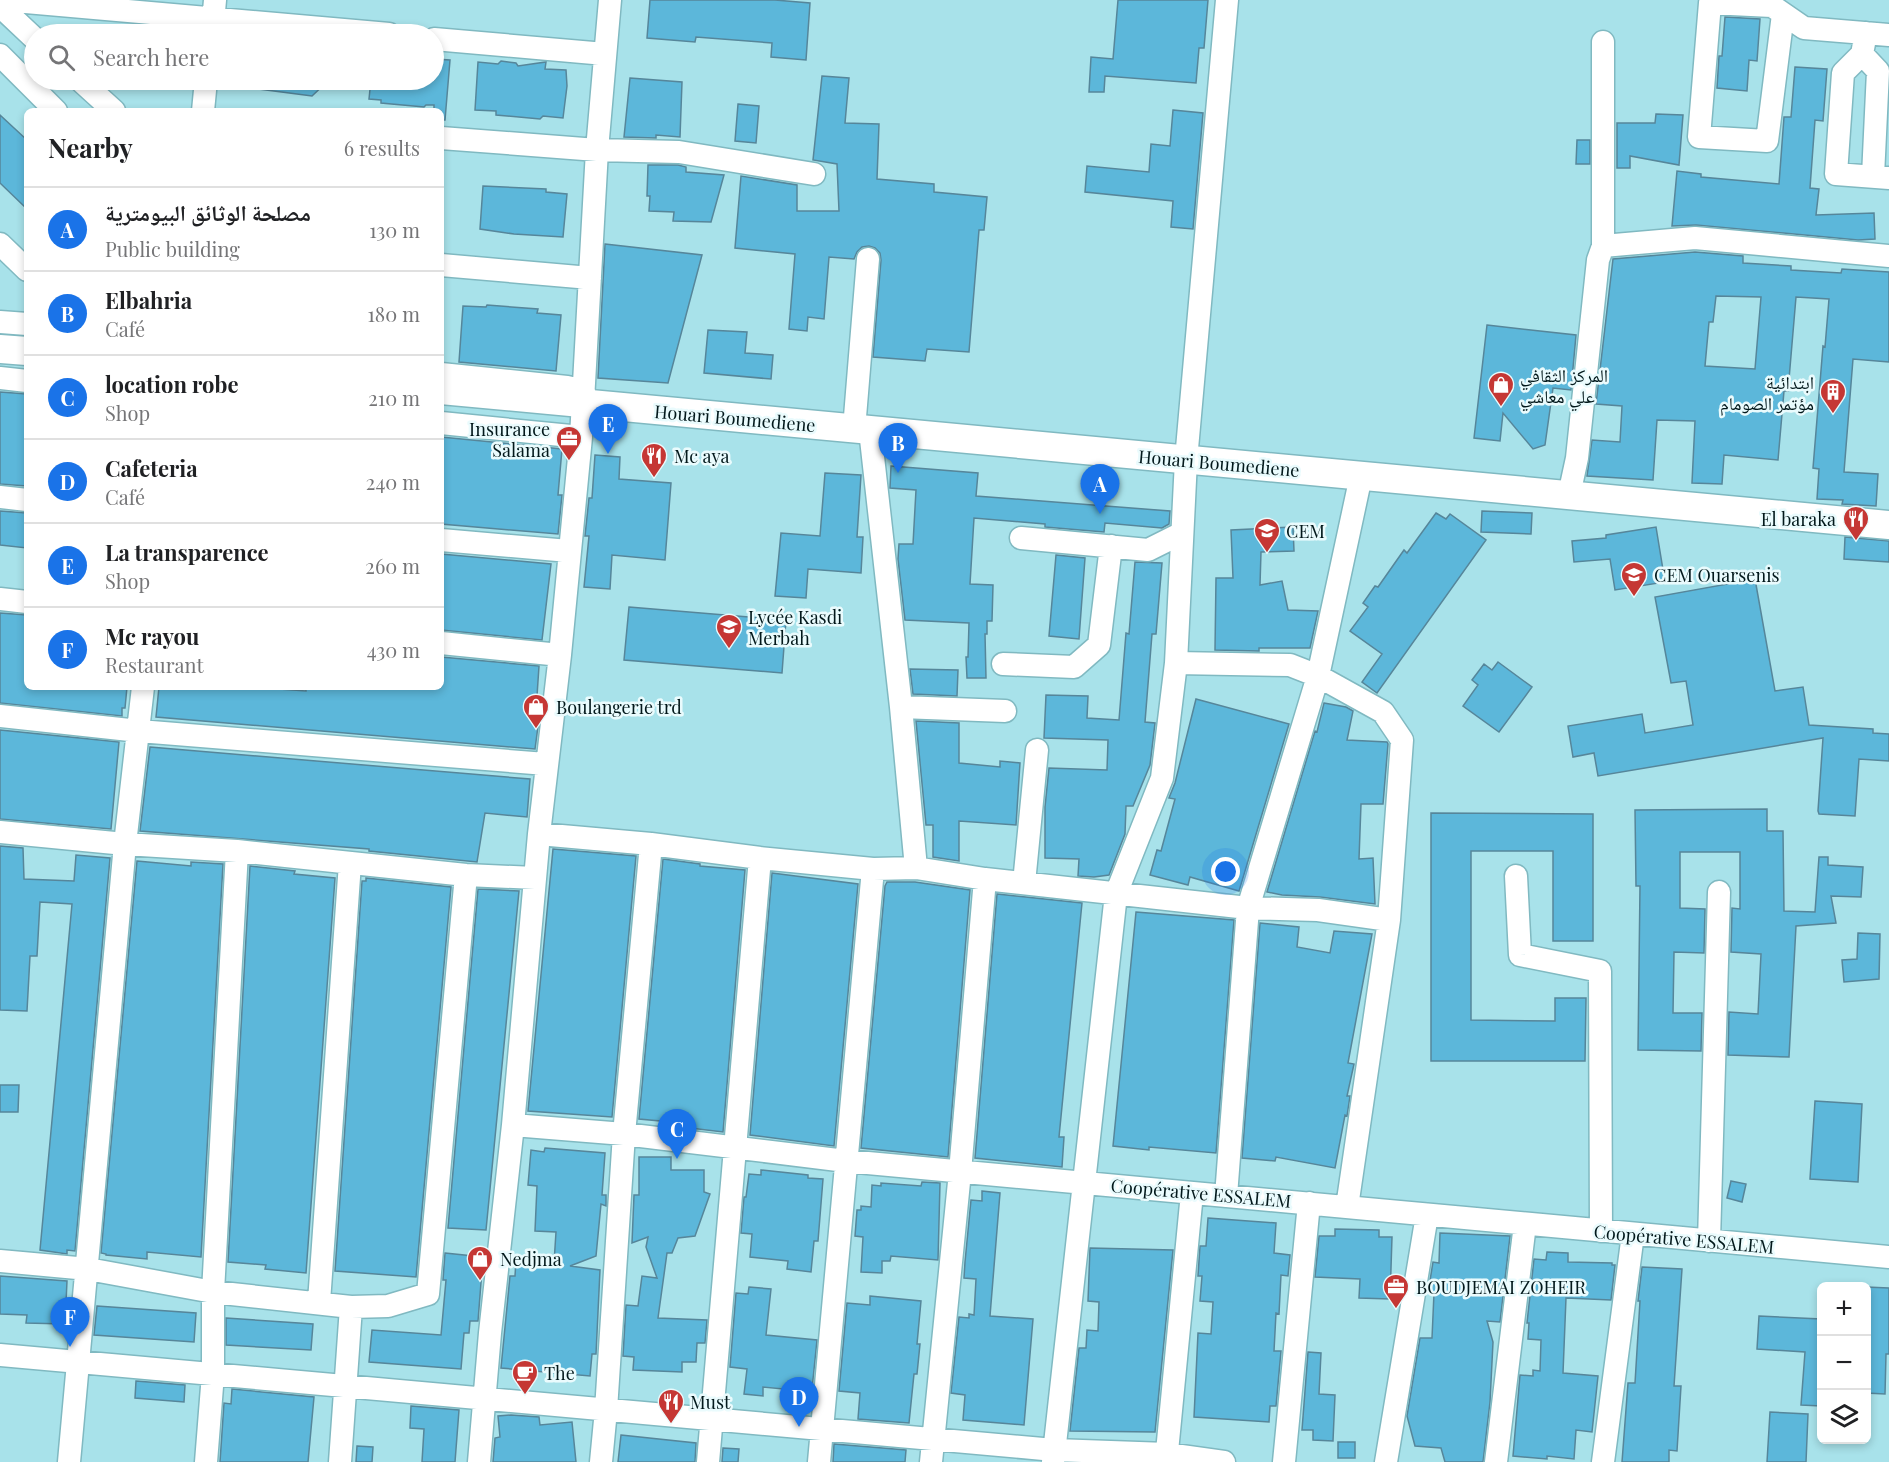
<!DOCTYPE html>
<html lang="en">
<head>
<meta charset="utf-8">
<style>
  body { margin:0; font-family:"Playfair Display","Noto Naskh Arabic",serif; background:#f2f2f2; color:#202124 }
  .controls { position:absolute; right:18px; bottom:18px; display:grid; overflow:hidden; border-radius:9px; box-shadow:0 3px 9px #0003 }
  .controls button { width:54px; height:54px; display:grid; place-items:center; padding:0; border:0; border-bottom:2px solid #e0e0e0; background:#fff; color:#202124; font:30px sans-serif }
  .you { position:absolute; left:1226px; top:872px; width:21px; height:21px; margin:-15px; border:4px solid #fff; border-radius:50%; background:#1a73e8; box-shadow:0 0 0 9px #1a73e833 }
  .badge { display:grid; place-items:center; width:39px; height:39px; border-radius:50%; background:#1a73e8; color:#fff; font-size:20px; font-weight:700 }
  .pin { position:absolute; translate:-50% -50px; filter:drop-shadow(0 2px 3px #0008) }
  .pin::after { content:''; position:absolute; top:32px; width:21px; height:18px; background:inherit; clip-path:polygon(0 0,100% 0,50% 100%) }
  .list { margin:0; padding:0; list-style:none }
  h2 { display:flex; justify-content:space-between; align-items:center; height:78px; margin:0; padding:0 24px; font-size:26px }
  h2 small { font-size:20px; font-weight:400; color:#757577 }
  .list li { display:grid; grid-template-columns:39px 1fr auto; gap:18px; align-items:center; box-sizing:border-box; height:84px; padding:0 24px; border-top:2px solid #e0e0e0 }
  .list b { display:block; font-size:22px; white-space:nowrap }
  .list p { margin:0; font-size:20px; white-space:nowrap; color:#757577 }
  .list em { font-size:20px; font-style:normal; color:#757577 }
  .icon { flex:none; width:33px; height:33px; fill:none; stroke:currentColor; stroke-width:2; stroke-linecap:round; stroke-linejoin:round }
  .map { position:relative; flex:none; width:1889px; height:1462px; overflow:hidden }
  .search { position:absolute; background:#fff; box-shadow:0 3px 9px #0003; left:24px; top:24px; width:420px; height:66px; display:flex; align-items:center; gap:15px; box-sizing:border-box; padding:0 21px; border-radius:33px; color:#757577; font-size:22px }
  .panel { position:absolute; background:#fff; box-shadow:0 3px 9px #0003; left:24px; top:108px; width:420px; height:582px; border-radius:9px }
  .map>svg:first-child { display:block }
</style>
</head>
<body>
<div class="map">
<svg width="1889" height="1462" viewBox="0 0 1889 1462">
  <rect width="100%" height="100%" fill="#a8e2ea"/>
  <path fill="#5cb7da" stroke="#56869a" stroke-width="1.5" fill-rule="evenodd" d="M650,0h125l35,3 -4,57 -35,-3 1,-14 -76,-6 -1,5 -48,-4z
    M1118,0h90l-4,48h-5l-3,35 -91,-7 -1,16h-15l2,-35 22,2z
    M1725,17l35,2 -3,42 -8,-1 -2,31 -30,-3 2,-32h3z
    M434,59l16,1 -5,60h-4v-9h-7v-6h-8l-2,2 -43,-4v-3l-12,-1 2,-19h63z
    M501,61l15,2 2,3 28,-4 -1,7 21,1 1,16 -4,32 -20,-2 -3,3 -44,-4v-4l-21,-1 3,-48 20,2z
    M1795,67l32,2 -4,52 -8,-1 -5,68 9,1 -3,26 58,-2 1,26 -17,1 -162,-15 -24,1 5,-55 24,3v3l78,7 5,-67h7z
    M822,76l27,2 -4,45 34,1 -2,55 57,5v8l53,5 -3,33h-5l-10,122 -42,-3 -2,12 -52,-4 8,-97 -1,-7 -5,-5 -6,-2 -7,1 -5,5 -3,7 -25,-2 -5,62 -16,-2 -1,14 -18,-2 6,-75 -60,-6 6,-72 56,9v26h42l-2,-47 -24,-4z
    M630,78l52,4 -2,55 -24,-2v3l-32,-1z
    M259,80h70l-17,16 -53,-7z
    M738,104l21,2 -3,37 -21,-2z
    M1173,110l30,3 -10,116 -22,-2 2,-26 -88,-9 2,-26 62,6 2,-28 19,2z
    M1656,114l27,1 -4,50 -49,-9v12h-13v-45h38z
    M0,115l27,25v69l-27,-26z
    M1577,140h13v24h-14z
    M648,165h30l8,2v5l38,3 -13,47 -38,-1 1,-9 -25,-1 1,-15h-3z
    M483,186l63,3v3l21,2 -4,43 -49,-3 -34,-5z
    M605,244l97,11 -34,128 -70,-5z
    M1695,252l48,4v7l48,3v4l50,3 1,-4 47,3v90l-36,-3 -9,113 34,2 -2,32 -34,-2 1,-4 -26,-1 2,-30 -6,-1 10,-122 2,1 4,-48 -33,-2 -8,94h-4l-6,69 -54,-5 -2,29 -30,-1 3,-62 -38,-1 -4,60 -66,-4 5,-36 28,2 2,-36 -26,-2 17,-145zM1716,296l45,1 -6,72 -50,-3 4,-44h4z
    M487,305l51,4 -1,4 24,2 -5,56 -97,-9 4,-56 23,1z
    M1487,325l89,10 -5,55 -18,-2 -8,57 -12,4 -30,-36 -3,28 -26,-3z
    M708,330l39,2 -2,21 28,2 -2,24 -67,-6z
    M0,392l27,2v92l-27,-2z
    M441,437l121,12 -4,46h4l-4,39 -117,-10z
    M595,455l25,2 -1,22 52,4 -6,77 -53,-5 -2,34 -26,-2 5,-51h-4l4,-38h3z
    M891,466l87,7 -2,23 194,15 -1,13 -7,4 -57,-5 -1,9 -59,-5v-3l-71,-6 -4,66 23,1 -1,36h-5v13h-2l1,44h-19l-1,-21h2l1,-34 -64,-3 -7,-61 1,-15h14l3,-54 -26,-2z
    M825,473l36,2 -4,62h6l-2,36 -53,-4 -2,29 -31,-2 6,-63 39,3z
    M0,511l27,2v35l-27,-3z
    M1482,511l50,2 -1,21 -50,-2z
    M1436,513l10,6 4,-5 36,26 -109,153 -15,-11 20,-28 -32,-23 18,-24 -5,-4 12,-17 3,1 26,-37 3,3z
    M1293,527l1,24 -33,1 -1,33 22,-4 6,29 30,1 -8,37h-51v3l-44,-1 1,-72h17l-2,-48z
    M1656,527l9,55 -50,8 -5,-31 -36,3 -2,-21 34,-3v-3z
    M1845,537l44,4v21l-45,-3z
    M441,554l110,10 -9,76 -101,-10z
    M1056,555l29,3 -6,81 -30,-3z
    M1135,562l27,1 -6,71h-4l-7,88 10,1 -5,42 -17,41h-7l-1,28 -16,41 -15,2 -16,-1 1,-17 -34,-1v-51l4,-39 58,2 1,-30 -64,-2 2,-43 42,1 -1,22 32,2 7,-87 3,1z
    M1755,579l20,112 28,-4 6,38 64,4v4l16,1v27l-30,-2 -4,57 -36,-2 -1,-3 5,-73 -225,38 -4,-23 -21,4 -5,-31 74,-12 3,19 48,-8 -7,-44 -15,2 -16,-86z
    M629,607l157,13 -4,53 -158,-13z
    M0,613l27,2v72h100l-2,21h-3v8l-122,-13z
    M441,657l98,9 -3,45h4l-5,38 -379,-32 3,-30h93l54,4v-4h135z
    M1498,662l34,25 -33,45 -36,-26 15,-21 -6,-5 12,-16 8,6z
    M910,669l48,1 -1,26 -44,-2z
    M1196,699l93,25 -50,167 -49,-14 -2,8 -38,-10 7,-25 4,1 14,-52 -6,-1 6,-15z
    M1324,703l22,4 7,4 -6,29 40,2 1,2 -5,60h-22l-2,55 14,-1 2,46 -55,-7 -38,-2 -15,-3 48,-161 2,1z
    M916,721l43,2v40l41,4v-6l20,2 -4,62 -57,-4v40l-26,-4v-32h-7z
    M0,730l119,12 -8,87 -111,-10z
    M150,747l380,32 -3,38 -42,-4 -8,49 -108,-11v-2l-229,-18z
    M1767,809v22h16l1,80 31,1 4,-55h9v8l35,2 -2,30 -30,-1 5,27 -40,3 -7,131 -61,-2 1,-43 29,2 3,-60 -30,-2 1,-44 8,1v-57h-60v56l25,1 -1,44 -30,-1 -1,61h29l-1,38 -63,-1 2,-164h-4l-1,-76z
    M1431,813l162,1v127h-40v-90h-82v169l84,1v-23h31l-1,63h-154z
    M0,846l23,2 1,31 50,2 2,-26 34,3 -35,393 -8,-1v4l-27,-4 32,-346 -32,-2 -3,54h-7l-3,55 -27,-1z
    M553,849l83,7 -24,261 -84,-6z
    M663,859l37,5v2l45,4 -22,262 -41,-5v-4l-43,-4z
    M137,861l54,5v-4l32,2 -22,393 -54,-5v7l-41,-4v-1l-5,-1z
    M250,866l45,5 -1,3 41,4 -29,395 -41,-4 1,-4 -38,-3z
    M772,873l86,11 -24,262 -84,-11z
    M366,878l85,9 -35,390 -81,-6 27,-390h4z
    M887,882h28l55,8 -22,267 -87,-9 24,-262z
    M478,889l41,2 -33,339 -38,-2z
    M997,894l85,9 -23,234h5l-2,30 -87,-9z
    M1136,912l98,8 -18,233 -67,-6v3l-36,-4z
    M1260,923l39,4 -2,20 33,6 4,-22 38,3 -24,129 6,1 -7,32h3l-3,20 -2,-1 -10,53 -59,-11 -1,4 -33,-3z
    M1858,933l22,1 -1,45 -35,3 -2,-22 15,-1z
    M0,1085h19l-1,27h-18z
    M1815,1101l47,3 -4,78 -48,-3z
    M545,1148l60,5 -3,42h4v11l-5,-2 -5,52 -26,10 30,4 -4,84h-4l-2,22 -89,-8 9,-92h5l1,-16 38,3 2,-31 -21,-1 2,-45 -9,-1 3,-35 13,2z
    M639,1157h32v13h33v22l6,2 -15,42 -17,2 -6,15h-5l-9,65 49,2 -2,23h-8l-1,19h-14v10l-49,-2 1,-13 -11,-1 3,-51 12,1 4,-30 15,2 -11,-31 2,-10 -16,6 2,-48h5z
    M761,1170l47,5v3l15,1 -5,62h-4l-3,31 -24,-3 1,-8 -38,-4 2,-23 -11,-1 3,-36h2l3,-23 12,1z
    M1731,1181l15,3 -4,18 -15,-4z
    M922,1182l18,1 -2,77 -47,-4 -1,5h-8v12l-21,-1 2,-35 -8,-1 2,-26h4v-4l10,1 1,-22 9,1v-3l40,3z
    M982,1191l18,2 -10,123 43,3 -9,106 -61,-5 2,-25 -14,-2 8,-76 10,1v-4l5,1 2,-36 -12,-1 1,-16 6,-62 11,1z
    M1208,1218l68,5 -2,30 16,2 -2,21 -7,-1 -2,39 -3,-1 -2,38h7l-5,55h-6l-1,16 -75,-5 4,-84 13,1 2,-32 -13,-1 2,-25h-4l2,-30h6z
    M1335,1229l44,1v7h13l-2,62 -31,-1 1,-19 -45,-2 4,-41h16z
    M1440,1233l70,3 -10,86 -13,-1 6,21 -3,60 -7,60h-38l-4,-14 -26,-2 -8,-30 13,-78h12l2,-45h-6l5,-31 6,1z
    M1090,1248l83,2 -18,182 -85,-1 9,-83h7l1,-18 11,1 1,-29 -11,-1z
    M1547,1252l21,1v9l44,1v2h3l-4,35 -45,-2 -3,75 35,3 -6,56 -16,-2 -2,29 -27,-3v3l-34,-3 7,-81 13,1v-6l7,1 1,-31 -13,-1 1,-16h-2l7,-64 12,1z
    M445,1253l38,4 -5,64h-8l-1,12h-5l-3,36 -92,-7 3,-32 69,5 5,-55h-3z
    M1642,1267l40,2 -8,117h7l-4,65 -8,-1v12h-47l6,-79h7l5,-82h-2z
    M0,1276l67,5 -2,43 -39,-1 1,-8 -27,-1z
    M749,1287l22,2 -5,46 51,5 -5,49 -8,-1v3l-41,-4v9l-19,-2 3,-25 -17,-2 6,-74 12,1z
    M1866,1287l23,1v66h-3l-1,40 -19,-1z
    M870,1296l51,5 -4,43h3l-3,30h-3l-5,49 -51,-4 2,-26 -21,-2 8,-88 23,2z
    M97,1306l99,7 -2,29 -100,-7z
    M1759,1316l62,3v87l-20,-1 4,-53 -48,-3z
    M226,1318l87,6 -2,26 -85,-5z
    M1308,1352l13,1 -2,41 16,1 -2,46 -20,-1v-10h-11z
    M136,1381l49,4 -1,17 -49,-4z
    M232,1389l82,8 -6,65h-88l4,-59 7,1z
    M411,1406l48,4 -4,52h-33l2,-33 -14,-1z
    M1770,1412l38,2 -2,48h-39z
    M511,1415l28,2 1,8 32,-3 4,40h-83l2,-24 5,-1 -2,-21z
    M621,1435l75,8 -1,19h-77z
    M1338,1442h17v16h-17z
    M834,1444l72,6 -1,12h-72z
    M357,1446l16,1 -1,15h-16z
    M723,1448l16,1 -1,13h-16z"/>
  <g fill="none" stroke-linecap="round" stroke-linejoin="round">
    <defs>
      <path id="minor" d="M3,0l386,34
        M0,6l34,32
        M1783,14l-16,127 -68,-4 11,-134 62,3 32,22 85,7
        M1866,33l-4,21 -19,19 -7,101 53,4
        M212,34l3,-34
        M434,39l171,15
        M1603,42v204
        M1862,54l16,17 -5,105
        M0,55l56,56
        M80,80l34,31
        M203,111l3,-31
        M441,138l156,12 82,2 135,22
        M0,244l27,26
        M441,265l149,13
        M0,322l27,2
        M441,374l126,13 17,4
        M0,378l27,3
        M441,423l140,14
        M854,429l14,-170
        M870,430l31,277 15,161
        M1569,495l8,-37 21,-198 5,-14 92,-8 194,18
        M0,497l27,3
        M1021,538l127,12 34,-17
        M441,540l128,11
        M0,599l27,3
        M441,643l119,12
        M1003,664l71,3 25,-22 12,-99
        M901,707l104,4
        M0,716l139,15 407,33
        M0,832l125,12 112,7 229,24 69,3
        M539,834l112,10 109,14 113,11 43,-1 69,11 263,29 70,-232 -28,-11 -114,-2
        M1516,876l4,79 80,16 1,260
        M1024,883l13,-133
        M513,1125l111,9 222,27 1043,96
        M1226,1196l22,-288 70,2 71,10 13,-180 -19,-28 -65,-36 43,-200
        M1347,1207l42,-287
        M1709,1241l10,-349
        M0,1261l88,8 125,23 138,15 37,-1 40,-12 38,-419
        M319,1302l31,-439
        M0,1355l1054,95 113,4 57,8
        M69,1462l56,-618 18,-157
        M206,1462l7,-88v-82l24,-441
        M340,1462l11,-155
        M479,1462l11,-129 23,-208 26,-291 21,-179 21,-218 16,-287 13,-150
        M601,1462l5,-52 18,-276 27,-290
        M708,1462l52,-604
        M819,1462l54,-593
        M931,1462l29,-290 25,-293
        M1053,1462l63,-568 46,-116 14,-115 10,-203 41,-460
        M1166,1462l26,-269
        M1284,1462l25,-259
        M1386,1462l41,-247
        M1496,1462l29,-238
        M1603,1462l30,-228"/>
      <path id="major" d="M0,349l27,2
        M441,390l1448,135"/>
    </defs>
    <use href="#minor" stroke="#80b9c1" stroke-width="25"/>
    <use href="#major" stroke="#80b9c1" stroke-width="31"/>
    <use href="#minor" stroke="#fff" stroke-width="22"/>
    <use href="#major" stroke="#fff" stroke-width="28"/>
  </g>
  <defs>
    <symbol id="shop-pin" viewBox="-11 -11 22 30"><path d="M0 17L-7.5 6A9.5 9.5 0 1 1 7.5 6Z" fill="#c53734" stroke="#eafbfd"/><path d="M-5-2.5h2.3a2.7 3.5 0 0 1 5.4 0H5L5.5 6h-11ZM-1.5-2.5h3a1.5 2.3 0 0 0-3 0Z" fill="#fff"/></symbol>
    <symbol id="building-pin" viewBox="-11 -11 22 30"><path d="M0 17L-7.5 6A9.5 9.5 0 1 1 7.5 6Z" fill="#c53734" stroke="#eafbfd"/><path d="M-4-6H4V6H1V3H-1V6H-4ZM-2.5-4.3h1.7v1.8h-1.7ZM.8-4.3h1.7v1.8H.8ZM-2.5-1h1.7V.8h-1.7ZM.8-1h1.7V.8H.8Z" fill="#fff"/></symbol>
    <symbol id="office-pin" viewBox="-11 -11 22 30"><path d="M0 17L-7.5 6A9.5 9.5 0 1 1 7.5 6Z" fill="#c53734" stroke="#eafbfd"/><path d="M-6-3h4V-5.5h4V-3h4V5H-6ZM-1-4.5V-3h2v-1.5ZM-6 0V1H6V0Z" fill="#fff"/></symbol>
    <symbol id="restaurant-pin" viewBox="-11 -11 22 30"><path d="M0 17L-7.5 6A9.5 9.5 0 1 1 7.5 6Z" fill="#c53734" stroke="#eafbfd"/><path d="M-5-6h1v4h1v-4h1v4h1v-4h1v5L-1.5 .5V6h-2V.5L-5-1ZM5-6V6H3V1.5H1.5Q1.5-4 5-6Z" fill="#fff"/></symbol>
    <symbol id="school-pin" viewBox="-11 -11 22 30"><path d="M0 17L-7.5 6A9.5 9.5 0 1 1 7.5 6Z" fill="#c53734" stroke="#eafbfd"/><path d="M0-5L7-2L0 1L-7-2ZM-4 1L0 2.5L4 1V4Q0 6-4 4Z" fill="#fff"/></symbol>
    <symbol id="cafe-pin" viewBox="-11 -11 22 30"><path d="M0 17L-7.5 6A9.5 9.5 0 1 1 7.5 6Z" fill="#c53734" stroke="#eafbfd"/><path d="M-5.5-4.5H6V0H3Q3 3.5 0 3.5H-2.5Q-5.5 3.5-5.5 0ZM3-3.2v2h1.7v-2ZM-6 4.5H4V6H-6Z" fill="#fff"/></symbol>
  </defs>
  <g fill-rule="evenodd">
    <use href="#shop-pin" x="1486" y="370" width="30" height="40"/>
    <use href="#building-pin" x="1818" y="377" width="30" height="40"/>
    <use href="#office-pin" x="554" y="424" width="30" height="40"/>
    <use href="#restaurant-pin" x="639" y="441" width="30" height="40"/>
    <use href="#restaurant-pin" x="1841" y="504" width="30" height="40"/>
    <use href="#school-pin" x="1252" y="516" width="30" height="40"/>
    <use href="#school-pin" x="1619" y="560" width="30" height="40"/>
    <use href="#school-pin" x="714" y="612" width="30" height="40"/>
    <use href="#shop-pin" x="521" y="692" width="30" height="40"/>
    <use href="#shop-pin" x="465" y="1244" width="30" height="40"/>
    <use href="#office-pin" x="1381" y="1272" width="30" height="40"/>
    <use href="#cafe-pin" x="510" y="1358" width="30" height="40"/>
    <use href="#restaurant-pin" x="656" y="1387" width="30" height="40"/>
  </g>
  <g text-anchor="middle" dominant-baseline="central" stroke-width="5" stroke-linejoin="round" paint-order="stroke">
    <g font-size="18" fill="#02181b" stroke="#eafbfd" text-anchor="start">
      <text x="1520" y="375">المركز الثقافي<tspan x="1520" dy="21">علي معاشي</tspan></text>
      <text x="1814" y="382" text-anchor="end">ابتدائية<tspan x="1814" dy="21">مؤتمر الصومام</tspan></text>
      <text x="550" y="429" text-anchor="end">Insurance<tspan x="550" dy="21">Salama</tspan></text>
      <text x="674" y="456">Mc aya</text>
      <text x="1836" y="519" text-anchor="end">El baraka</text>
      <text x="1286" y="531">CEM</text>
      <text x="1654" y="575">CEM Ouarsenis</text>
      <text x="748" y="617">Lycée Kasdi<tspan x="748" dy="21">Merbah</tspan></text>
      <text x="556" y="707">Boulangerie trd</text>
      <text x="500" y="1259">Nedjma</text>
      <text x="1416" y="1287">BOUDJEMAI ZOHEIR</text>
      <text x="544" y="1373">The</text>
      <text x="690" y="1402">Must</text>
    </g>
    <g font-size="18" fill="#02181b" stroke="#eafbfd">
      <text transform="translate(735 418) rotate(5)">Houari Boumediene</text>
      <text transform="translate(1219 463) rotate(5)">Houari Boumediene</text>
      <text transform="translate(1201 1193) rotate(5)">Coopérative ESSALEM</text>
      <text transform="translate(1684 1239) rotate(5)">Coopérative ESSALEM</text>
    </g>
  </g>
</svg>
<div class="controls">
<button>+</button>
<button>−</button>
<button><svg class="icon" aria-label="layers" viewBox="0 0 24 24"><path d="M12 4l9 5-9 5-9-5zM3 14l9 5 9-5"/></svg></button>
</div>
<div class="you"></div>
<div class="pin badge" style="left:1100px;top:514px">A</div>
<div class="pin badge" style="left:898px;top:473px">B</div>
<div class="pin badge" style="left:677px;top:1159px">C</div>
<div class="pin badge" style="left:799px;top:1427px">D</div>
<div class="pin badge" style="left:608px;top:454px">E</div>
<div class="pin badge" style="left:70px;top:1347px">F</div>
<div class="search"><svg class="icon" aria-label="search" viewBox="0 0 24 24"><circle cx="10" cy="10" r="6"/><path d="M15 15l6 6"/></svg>Search here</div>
<section class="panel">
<h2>Nearby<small>6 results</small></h2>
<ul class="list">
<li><span class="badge">A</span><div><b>مصلحة الوثائق البيومترية</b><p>Public building</p></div><em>130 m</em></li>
<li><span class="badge">B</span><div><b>Elbahria</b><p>Café</p></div><em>180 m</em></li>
<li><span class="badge">C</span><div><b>location robe</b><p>Shop</p></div><em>210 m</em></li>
<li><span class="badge">D</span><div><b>Cafeteria</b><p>Café</p></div><em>240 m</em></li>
<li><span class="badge">E</span><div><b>La transparence</b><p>Shop</p></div><em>260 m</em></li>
<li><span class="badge">F</span><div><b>Mc rayou</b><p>Restaurant</p></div><em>430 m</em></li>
</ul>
</section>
</div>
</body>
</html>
